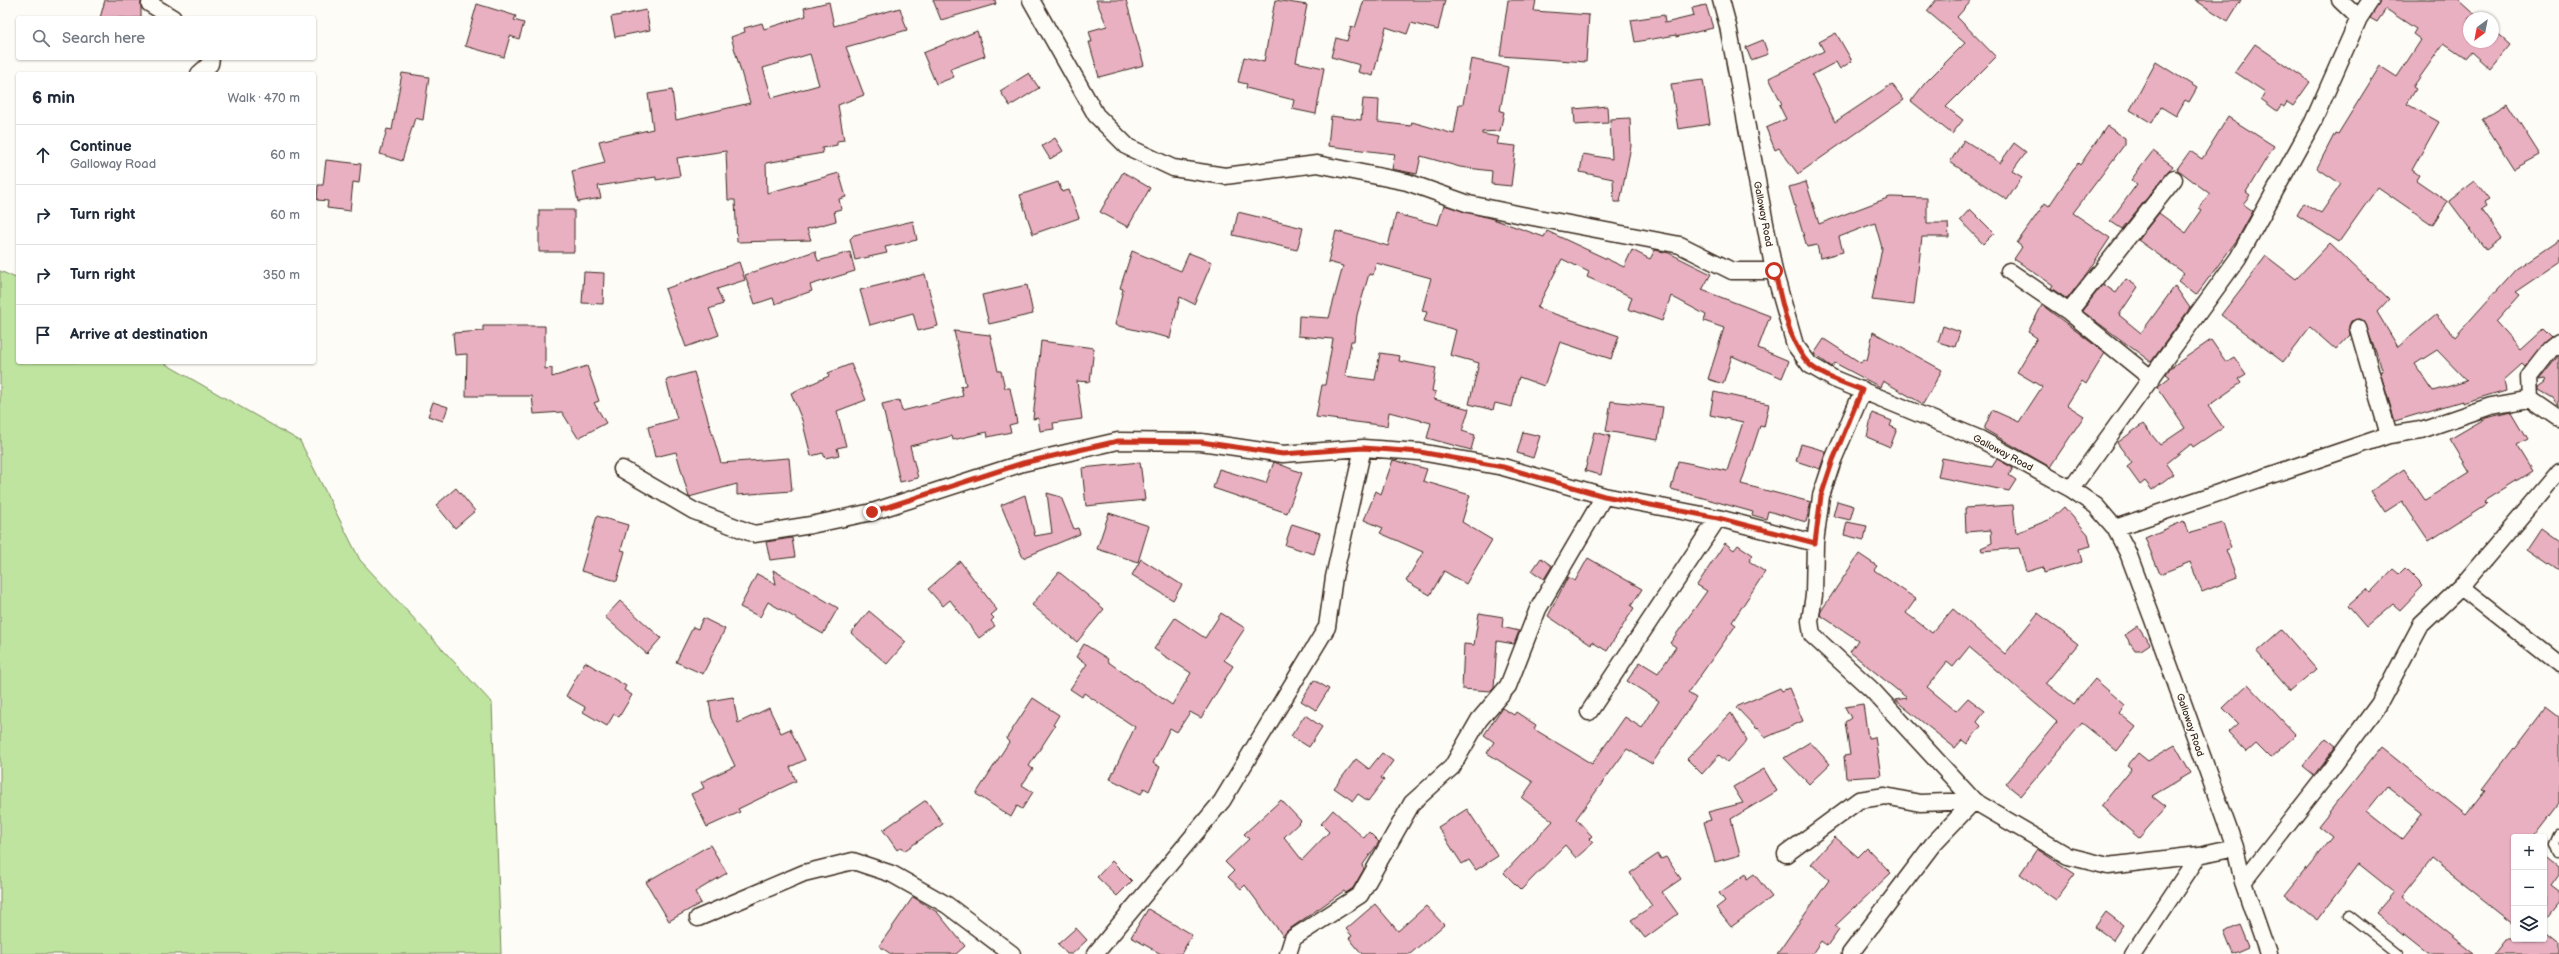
<!DOCTYPE html>
<html lang="en">
<head>
<meta charset="utf-8">
<style>
  body { margin:0; font-family:"Balsamiq Sans",sans-serif; background:#f2f2f3; color:#1f2937 }
  .controls { position:absolute; right:12px; bottom:12px; display:grid; overflow:hidden; border-radius:4px; box-shadow:0 1px 3px #0004 }
  .controls button { width:36px; height:36px; display:grid; place-items:center; padding:0; border:0; border-bottom:1px solid #e0e1e3; background:#fff; color:#1f2937; font:20px sans-serif }
  .compass { position:absolute; left:2463px; top:12px; width:36px; height:36px; border-radius:50%; background:#fff; box-shadow:0 1px 3px #0004; rotate:212deg }
  .stop { position:absolute; width:12px; height:12px; margin:-9px; border:3px solid #c8321e; border-radius:50%; background:#fff }
  .stop.end { background:#c8321e; border-color:#fff; box-shadow:0 1px 4px #0008 }
  .list { margin:0; padding:0; list-style:none }
  h2 { display:flex; justify-content:space-between; align-items:center; height:52px; margin:0; padding:0 16px; font-size:17px }
  h2 small { font-size:13px; font-weight:400; color:#747a83 }
  .list li { display:grid; grid-template-columns:26px 1fr auto; gap:12px; align-items:center; box-sizing:border-box; height:60px; padding:0 16px; border-top:1px solid #e0e1e3 }
  .list b { display:block; font-size:15px; white-space:nowrap }
  .list p { margin:0; font-size:13px; white-space:nowrap; color:#747a83 }
  .list em { font-size:13px; font-style:normal; color:#747a83 }
  .icon { flex:none; width:22px; height:22px; fill:none; stroke:currentColor; stroke-width:2; stroke-linecap:round; stroke-linejoin:round }
  .map { position:relative; flex:none; width:2559px; height:954px; overflow:hidden }
  .search { position:absolute; background:#fff; box-shadow:0 1px 3px #0004; left:16px; top:16px; width:300px; height:44px; display:flex; align-items:center; gap:10px; box-sizing:border-box; padding:0 14px; border-radius:4px; color:#747a83; font-size:15px }
  .panel { position:absolute; background:#fff; box-shadow:0 1px 3px #0004; left:16px; top:72px; width:300px; height:292px; border-radius:4px }
  .map>svg:first-child { display:block }
</style>
</head>
<body>
<div class="map">
<svg width="2559" height="954" viewBox="0 0 2559 954">
  <rect width="100%" height="100%" fill="#fdfcf7"/>
  <filter id="ink" filterUnits="userSpaceOnUse"><feTurbulence type="fractalNoise" baseFrequency=".025" numOctaves="2"/><feDisplacementMap in="SourceGraphic" scale="8" xChannelSelector="R" yChannelSelector="G"/><feConvolveMatrix kernelMatrix="1 2 1 2 8 2 1 2 1" color-interpolation-filters="sRGB"/></filter>
  <g filter="url(#ink)">
    <path fill="#bee49f" stroke="#7c875e" d="M0,271l18,8v83h144l138,79 60,119 132,143 9,251h-501z"/>
    <path fill="#e9b0c2" stroke="#3b2a1e" fill-rule="evenodd" d="M105,0h36v18h-41z
      M933,0h62l1,4 -55,16z
      M1096,0h30l18,65 -45,12 -10,-35h3l-3,-11 18,-5z
      M1275,0l32,5 -11,57 28,6 -8,46 -24,-5 2,-9 -48,-12 1,-4 -9,-2 6,-25 20,5z
      M1364,0h81l-7,30 -27,-7 -4,11 -21,-7 -13,49 -15,-4 2,-7 -29,-8 5,-19 11,3 4,-14 4,1z
      M1508,0h28l-2,11 55,4 -3,47 -86,-6z
      M1936,0h36l-15,17 39,40 -50,50 17,13 -11,14 -41,-33 14,-18 40,-40 -38,-32z
      M2195,0h46l-13,21z
      M2380,0h79l20,18h-10v24h24v-12l17,15 -20,24 -19,-17 -5,6 -22,-15 -31,44 3,2 -9,15 32,18 -27,48 7,5 -3,5 32,22 -15,23 -55,-38 -39,55 -42,-27 7,-12 17,10 20,-29 -24,-16 18,-35 3,1 42,-68 17,11 24,-37 -8,-6 3,-5 -30,-20 -9,13 -7,-4z
      M829,2l5,24 66,-18 7,22 -61,17 18,48 -26,10 6,35 -7,1v4l-15,3 1,5 -57,10 1,30 72,-20 7,24 -7,2 2,10 -7,2 2,10 -29,8 4,11 -74,2 -2,-42h-7l-2,-49 -49,7 3,18 -24,4v-3l-58,9 3,12 -23,4 -6,-31 33,-8 -6,-22 54,-12 -5,-35 24,-4 4,30 74,-17 -19,-66 14,-5 -1,-4 18,-5 2,6 42,-13 -2,-8zM810,54l9,31 -47,13 -9,-30z
      M477,4l39,12 -2,4 10,3 -5,16 -9,-3 -6,21 -39,-11z
      M1706,5l7,23 -37,9v-2l-41,7 -4,-22 33,-5 1,8 29,-7 -2,-8z
      M646,10l4,20 -35,7 -4,-20z
      M977,31l8,25 -35,13 4,8 -18,7 -13,-31z
      M1836,33l16,28 -12,8 -4,-7 -24,13 23,47 57,-38 12,16 -106,74 -19,-26 -4,2 -9,-22 20,-9 -7,-14 3,-1 -13,-26 55,-27 -5,-9z
      M1763,40l5,14 -17,6 -5,-13z
      M2255,44l55,38 -17,24 -6,-4 -3,5 -3,-2 -4,6 -16,-12 4,-7 -30,-20z
      M1471,59l37,8 -8,44 4,1 -4,19 -18,1v2l17,3 -2,7 19,2 -5,40 -20,-2 1,-13 -32,-4 -39,-11 -4,18 -25,-5 3,-15 -67,-8 3,-30 30,4 2,-21 16,1 -1,22 33,4 1,-4 42,12 5,-30h4z
      M2156,62l41,26 -8,14 -4,-2 -9,16 -15,-9 -9,16 -22,-13z
      M402,73l27,4 -6,43 -8,-2 -13,43 -22,-7 7,-25 5,1z
      M1029,73l10,15 -29,18 -10,-15z
      M1703,80l7,44 -32,5 -7,-45z
      M2507,103l33,52 -26,14 -32,-50z
      M1607,106l1,17 -33,2 -1,-16z
      M2228,117l46,29 -28,46 4,3 -7,9 10,7 -16,29 -41,55 -18,-14 6,-8 -46,-33 21,-27 27,20 16,-23 -3,-2 11,-14 -33,-25 13,-18 12,8z
      M1630,118l1,28 -11,56h-6l-1,-23 -33,-7 3,-18 29,5 -2,-40z
      M2107,126l18,12v6l-52,69 37,25 -23,35 -20,26 -16,-11 2,-3 -39,-26 8,-12 -5,-4 28,-40 4,3 29,-43 2,2z
      M1055,138l8,13 -13,8 -8,-13z
      M1964,140l36,23 14,-20 12,9 -14,19 10,6 -15,23 -57,-38z
      M2153,151l20,15 -51,63 -12,-8 27,-37 -6,-4z
      M326,160l35,4 -2,19 -6,-1 -3,29 -23,-3 1,-7 -11,-1 1,-15h5z
      M1123,172l27,16 -22,39 -28,-15z
      M2475,181l14,18 -5,3 2,4 -5,3 21,29 -16,12 -37,-49z
      M1058,182l4,10 7,-2 10,28 -46,16 -13,-39z
      M1806,182l13,42 71,-27 37,1v25h21l1,14h-27l-8,68 -42,-5 10,-52 -7,-25 -36,14 4,15 -23,6 -3,-13 -10,2 -18,-60z
      M1444,205l49,14 51,18 3,-6 77,36 8,-17 18,9 5,-9 14,3 42,21 -9,16 68,26 -12,32 31,13 -7,17 -50,-22 -9,28 -15,-5 16,-51 -20,-7 2,-6 -35,-19 -9,25 -34,-12 4,-12 -45,-20 2,-5 -27,-13 -25,49 82,28 -8,23 -51,-17 -16,44 -25,-9 -7,30 -17,-4 -2,7 -24,-6 10,-41 -29,-8 6,-25 -32,-9 3,-9 -5,-1 9,-33 -55,-15 -3,12 -4,-1 -12,41 -3,26h-3l-6,35 30,4 5,-27 20,3 -1,5 37,7 -4,23 4,1 -2,7 35,10 -7,22 13,4 -4,15 -44,-12 4,-15 -42,-11 -2,14 -71,-9 6,-32h3l8,-46 -35,-3 1,-20 30,2 14,-52 -15,-4 8,-31 52,15 8,-32 42,11z
      M1970,209l24,24 -11,11 -23,-24z
      M539,210h35v42h-35z
      M1238,212l65,16 -6,22 -64,-15z
      M913,221l4,19 -32,7 2,6 -32,7 -5,-21 4,-4z
      M2559,240v23l-43,29 4,3 -24,27 24,27 22,-20 9,9 -26,29 -3,-3 -18,16 2,10 -44,13v-2l-67,20 -15,-49 3,-1 -19,-50 -4,-2 -9,2 -2,5 1,9 -14,15 -26,-23 -27,35 -62,-47 45,-59 30,23 34,-36 59,56 -12,13 21,35 38,-32 19,22 61,-68zM2437,350l30,31 -34,10 -18,-27z
      M815,251l3,10 32,-9 5,19 -45,14 2,6 -37,13 -2,-6 -18,6 -10,-29z
      M1132,251l49,20 8,-18 23,9 -18,42 -14,-7 -10,41 -55,-13 8,-36 -3,-1z
      M739,262l6,18 -28,9 6,15 -14,5 10,26 -33,12 -21,-58z
      M584,272l20,1 -1,31 -21,-1z
      M925,274l13,52 -20,5 -5,-18 -43,12 -10,-35z
      M2126,279l12,8 -19,28 22,18 34,-47 15,22 -39,54 -69,-51 21,-27 13,9z
      M1027,285l6,29 -44,10 -7,-29z
      M2042,305l63,48 -19,31 -4,-3 -15,24 17,11 -34,51 -66,-38 8,-19 27,12 23,-35 -25,-15 20,-34 -9,-6z
      M483,326h62v43l7,-1v9l35,-11 12,35 -5,2 12,20 -28,15 -16,-26 -28,2 -2,-18h-66l1,-42 -12,1 -2,-22 30,-2z
      M1943,326l17,6 -5,15 -17,-5z
      M954,331l36,4 8,36h3l4,17h5l7,35 -8,2 2,7 -23,5 -1,-5 -34,8 -1,-4 -42,10 8,32 -18,4 -18,-78 17,-4 3,11 61,-15 -2,-10 5,-1z
      M1873,332l69,38 -19,34 -40,-23 -3,6 -45,-24 -3,4 -18,-13 10,-15 37,24 2,-4 4,2z
      M2211,340l15,22 8,-5 12,17 -8,5 3,4 -33,23 15,21 -30,20 -2,-3 -25,20 7,10 -21,16 -7,-9 -5,4 -13,-18 5,-4 -15,-20 26,-19 17,21 25,-17 -28,-41 13,-10 -4,-3 4,-6z
      M1041,341l53,7 -4,34 -13,-1 5,38 -29,4 1,6 -14,2 -2,-13 -5,1z
      M2559,355v52l-6,-9 -14,-8v-3l7,-5 -1,-3 -6,1z
      M851,364l15,36 -29,11 9,35 -9,2 2,7 -14,3 -2,-5 -12,3 -9,-36 -11,-27 38,-17 -1,-3z
      M694,372l27,91 68,-5 3,33 -55,4v-11l-48,13 -13,-45 -21,5 -7,-30 29,-8 -11,-39z
      M1714,392l55,12 -5,23 -4,-1 -19,58 70,18 -5,20 -38,-11 -2,8 -14,-4 1,-3 -82,-23 7,-28 49,10 16,-49 -33,-7z
      M1611,401l52,6 -5,33 -52,-9z
      M433,402l15,5 -5,14 -15,-5z
      M2511,412l16,27 -11,6 16,26 -48,30 3,3 -58,37 -27,-40 -17,11 -14,-21 33,-22 21,31 45,-28 -20,-33 36,-21z
      M1872,413l20,8 -2,5 7,3 -7,18 -23,-10z
      M1523,432l17,4 -7,22 -16,-5z
      M1594,432l16,4 -9,39 -16,-4z
      M1801,444l25,7 -6,18 -24,-8z
      M1942,458l50,9 5,-8 16,9 -4,7 7,5 -7,11 -71,-14z
      M1393,460l34,9 -4,12 47,14 -8,27 30,18 -26,44 -22,-13 -14,24 -24,-14 17,-29 -43,-19 3,-5 -19,-8 12,-29 5,3z
      M1140,462l5,38 -59,6 -4,-38z
      M1274,462l28,11 -15,40 -74,-25 6,-19 47,14z
      M456,488l19,23 -20,17 -19,-23z
      M1047,493l14,4 13,32 4,-1 2,6 -57,24 -22,-53 24,-10 10,41 17,-3z
      M1837,501l17,5 -4,14 -17,-4z
      M2013,505l3,28 35,-14 13,-12 24,27 3,12 -12,3 3,13 -38,11 -1,-6 -17,5 -7,-24 -37,3 -1,-3 11,-5 -1,-13 -25,2 -1,-24z
      M1109,513l40,13 -11,36 -41,-13z
      M597,516l31,9 -7,25 4,1 -8,30 -36,-10z
      M2184,521l4,12 35,-10 8,25 -5,2 11,28 -35,14 -12,-30 -30,12 -15,-36z
      M1847,522l20,4 -3,14 -20,-5z
      M1292,524l28,9 -6,21 -29,-9z
      M2541,528l18,13v30l-32,-22z
      M792,538l3,19 -25,3 -4,-18z
      M1725,543l9,7 4,-5 15,10 -4,6 16,11 -33,50 4,3 -48,68 8,5 -44,66 -25,-15 -51,70 16,17 -3,3 4,4 -17,15 -11,-13 -44,45 -17,-17 49,-52 -31,-23 11,-16 -46,-29 7,-11 -10,-7 18,-27 12,7 2,-3 20,13 -2,4 58,35 33,-47 17,11 17,-27 -32,-20 13,-19 18,11 18,-26 -6,-4 37,-52 -10,-6z
      M1859,554l18,12 -3,4 42,29 -10,14 26,20 21,-24 52,45 33,-41 40,31 -32,39 27,22 22,-26 30,26 -6,8 17,14 -19,24 -35,-28 -61,73 -15,-12 51,-62 -88,-75 -16,20 -6,-5 -20,25 29,24 12,-13 17,13 -8,11 4,4 -14,18 -5,-4 -7,8 -60,-48 12,-2 -57,-46 8,-12 -38,-25 1,-4z
      M1541,558l11,8 -8,13 -12,-8z
      M1588,558l54,31 -11,17 3,2 -27,43 -15,-9 -1,3 -43,-29 20,-39 7,4z
      M1141,559l41,26 -9,15 -41,-25z
      M960,561l37,49 -6,5 3,3 -3,3 4,5 -16,12 -29,-38 -7,6 -15,-17z
      M2405,568l18,18 -23,24 -7,-6 -27,23 -18,-21 19,-17 3,4 23,-24 6,5z
      M773,570l65,38 -15,26 -55,-32 -8,15 -20,-10 17,-33 19,10z
      M1059,572l45,37 -27,33 -45,-37z
      M620,601l41,37 -14,16 -42,-37z
      M869,611l37,31 -19,22 -36,-31z
      M1221,613l24,15 -21,32 9,6 -32,52 -11,-6 -13,20 -7,-4 -17,35 7,4 -11,24 -5,-3 -3,6 -31,-15 25,-52 -51,-34 -2,4 -12,-8 17,-25 -11,-7 8,-13 24,15 -1,2 28,20 1,-1 36,25 19,-32 -37,-24 21,-31 30,20z
      M1479,613l24,4 -1,10 17,4 -5,13 -17,-3 -3,47 -3,3 -29,-2 2,-45 10,1z
      M703,618l22,11 -22,45 -27,-12 17,-35 5,2z
      M2138,626l12,18 -9,6h-6l-10,-15z
      M2282,630l34,39 -26,22 -33,-39z
      M585,662l41,24 -2,4 8,5 -13,22 -5,-3 -7,12 -24,-14 2,-5 -19,-11z
      M1314,680l15,9 -13,21 -15,-9z
      M2248,684l48,51 -26,23 -14,-14 -9,8 -19,-20 10,-9 -15,-15z
      M1780,688l2,3 7,-3 14,33 -38,17 -7,-10 -1,1 -21,-22z
      M733,697l5,26 31,-15 12,25 9,-4 15,31 -15,7 6,14 -58,28 2,3 -33,15 -16,-33 13,-6 -3,-6 34,-16 -23,-48 -3,-17z
      M1033,698l26,17 -6,10 2,1 -26,40 4,3 -11,16 11,7 -11,17 -5,-3 -6,11 -35,-23 33,-52 -3,-3z
      M1863,704l5,34 7,-1 6,39 -35,2 -2,-22 6,-1 -5,-33 6,-4 -6,-11z
      M2546,706l13,10v87l-26,34h-19v87l-82,-65 -30,38 72,57h-46l-52,-41 18,-21 -35,-28 -42,56 -32,-25 47,-58 -14,-11 63,-79 85,68 19,-24 -3,-1zM2387,786l35,27 -20,26 -35,-28z
      M1731,713l16,27 -20,22 -8,-7 -17,19 -15,-15z
      M1305,715l17,12 -13,20 -18,-11z
      M2326,738l10,8 -22,29 -11,-9z
      M1810,742l20,22 -21,20 -25,-26z
      M2175,745l16,28 -39,23 14,11 -27,31 -38,-32 31,-38 -4,-3 10,-12 10,8z
      M1382,753l11,8 -12,17 3,2 -16,21 -10,-7 -5,7 -19,-13 22,-29 13,10z
      M1764,769l13,22 -46,28 9,36 -25,7 -11,-40 7,-2 -3,-8 35,-9 -10,-16z
      M926,800l17,24 -39,27 -3,-4 -4,3 -14,-20z
      M1281,800l20,21 -17,16 18,23 27,-28 -8,-8 12,-14 31,28 5,-6 10,10 -17,24 2,3 -11,19 -7,5 -2,-2 -56,39 -5,6 -38,-51 -4,4 -13,-12 6,-6 -9,-9 24,-23 -5,-5z
      M1467,809l31,47 -22,14 -7,-10 -7,4 -24,-37z
      M1835,837l23,20 9,-9 24,25 -56,53 4,3 -12,17 -6,-5 -9,13h-35l52,-74 -18,-16z
      M710,845l17,28 -32,19 6,11 -32,18 -23,-39z
      M2037,849l38,25 -19,26 -36,-26z
      M1658,854l3,5 5,-2 15,22 -19,13 16,22 -33,24 -14,-18 21,-14 -22,-33z
      M2544,854l15,12v9l-8,11 8,6v10l-15,19z
      M1112,861l20,20 -15,15 -20,-19z
      M1746,874l1,5 7,-5 18,23 -41,30 -15,-19 9,-7 -6,-8z
      M913,897l24,15 28,34 -9,8h-65l-12,-8z
      M1375,904l23,27 28,-25 18,19 -34,29h-48l-13,-16 3,-2 -6,-7z
      M1148,909l44,26 -11,19h-20l-30,-17z
      M2106,912l17,13 -10,15 -18,-13z
      M2240,925l9,22 -16,7 -9,-22z
      M1076,928l11,12 -15,14h-5l-9,-10z
      M2544,930l15,12v12h-66l12,-15h39z"/>
    <g fill="none" stroke-linecap="round" stroke-linejoin="round">
      <defs>
        <path id="service" d="M2559,834l-4,9 4,10
          M2349,915l49,39"/>
        <path id="minor" d="M151,0l-1,4 23,14
          M1031,0l65,115 32,32 45,21 52,8 92,-12 90,18 62,22 53,11 158,30 52,26h42
          M1721,0l7,26 46,245 21,74 15,20 24,14 146,60 91,50 25,17 19,22 13,25 25,67 82,227 8,35 25,72
          M2340,0l19,18
          M199,74l11,-10 1,-6
          M2009,271l60,41 83,67
          M2069,312l105,-133
          M2358,328l31,107
          M2530,399l-1,-22 21,-27 9,-7
          M622,469l72,42 60,23 57,-9 61,-13 151,-49 95,-22 83,1 82,12 80,-6 57,4 83,15 101,29 114,22 97,25 6,-47 12,-36 30,-70
          M2071,489l167,-231 75,-136 46,-104 12,-18
          M2115,528l274,-93 32,-5 70,-24 39,-7 29,20
          M1815,543l-1,52 -4,26 2,14 60,55 102,111
          M2461,587l98,77
          M1589,712l129,-194
          M1786,854l73,-54 26,-4 35,7 54,-2
          M2243,882l85,-109 51,-69 42,-79 40,-38 98,-116
          M698,918l106,-45 49,-12 39,13 55,31 65,49
          M1095,954l127,-153 105,-174 7,-50 29,-129
          M1288,954l5,-16 67,-43 52,-92 40,-36 27,-47 29,-34 30,-77 66,-113
          M1850,954l83,-110 41,-43 94,55 40,10 91,-11 36,-8
          M2133,954l66,-99"/>
      </defs>
      <use href="#service" stroke="#3b2a1e" stroke-width="11"/>
      <use href="#minor" stroke="#3b2a1e" stroke-width="19"/>
      <use href="#service" stroke="#fdfcf7" stroke-width="8"/>
      <use href="#minor" stroke="#fdfcf7" stroke-width="16"/>
    </g>
  </g>
  <g fill="none" stroke-linecap="round" stroke-linejoin="round" filter="url(#ink)">
    <path stroke="#c8321e" stroke-width="5" d="M872,512l151,-49 95,-22 83,1 82,12 80,-6 57,4 83,15 101,29 114,22 97,25 6,-47 12,-36 29,-70c-17,-7 -38,-13 -52,-25 -23,-23 -27,-64 -36,-94"/>
  </g>
  <g text-anchor="middle" dominant-baseline="central" stroke-width="3" stroke-linejoin="round" paint-order="stroke">
    <g font-size="10" fill="#3b2a1e" stroke="#fdfcf7">
      <text transform="translate(1763 214) rotate(79)">Galloway Road</text>
      <text transform="translate(2003 453) rotate(28)">Galloway Road</text>
      <text transform="translate(2190 725) rotate(71)">Galloway Road</text>
    </g>
  </g>
</svg>
<div class="controls">
<button>+</button>
<button>−</button>
<button><svg class="icon" aria-label="layers" viewBox="0 0 24 24"><path d="M12 4l9 5-9 5-9-5zM3 14l9 5 9-5"/></svg></button>
</div>
<svg class="compass" viewBox="-18 -18 36 36"><path d="M0-13l5 13h-10z" fill="#e53935"/><path d="M0 13l5-13h-10z" fill="#747a83"/></svg>
<div class="stop" style="left:1774px;top:271px"></div>
<div class="stop end" style="left:872px;top:512px"></div>
<div class="search"><svg class="icon" aria-label="search" viewBox="0 0 24 24"><circle cx="10" cy="10" r="6"/><path d="M15 15l6 6"/></svg>Search here</div>
<section class="panel">
<h2>6 min<small>Walk · 470 m</small></h2>
<ul class="list">
<li><svg class="icon" aria-label="ahead" viewBox="0 0 24 24"><path d="M12 20V5M6 11l6-6 6 6"/></svg><div><b>Continue</b><p>Galloway Road</p></div><em>60 m</em></li>
<li><svg class="icon" aria-label="right" viewBox="0 0 24 24"><path d="M7 20v-9h11M14 6l5 5-5 5"/></svg><div><b>Turn right</b></div><em>60 m</em></li>
<li><svg class="icon" aria-label="right" viewBox="0 0 24 24"><path d="M7 20v-9h11M14 6l5 5-5 5"/></svg><div><b>Turn right</b></div><em>350 m</em></li>
<li><svg class="icon" aria-label="arrive" viewBox="0 0 24 24"><path d="M6 21V4h12l-3 4 3 4H6"/></svg><div><b>Arrive at destination</b></div></li>
</ul>
</section>
</div>
</body>
</html>
